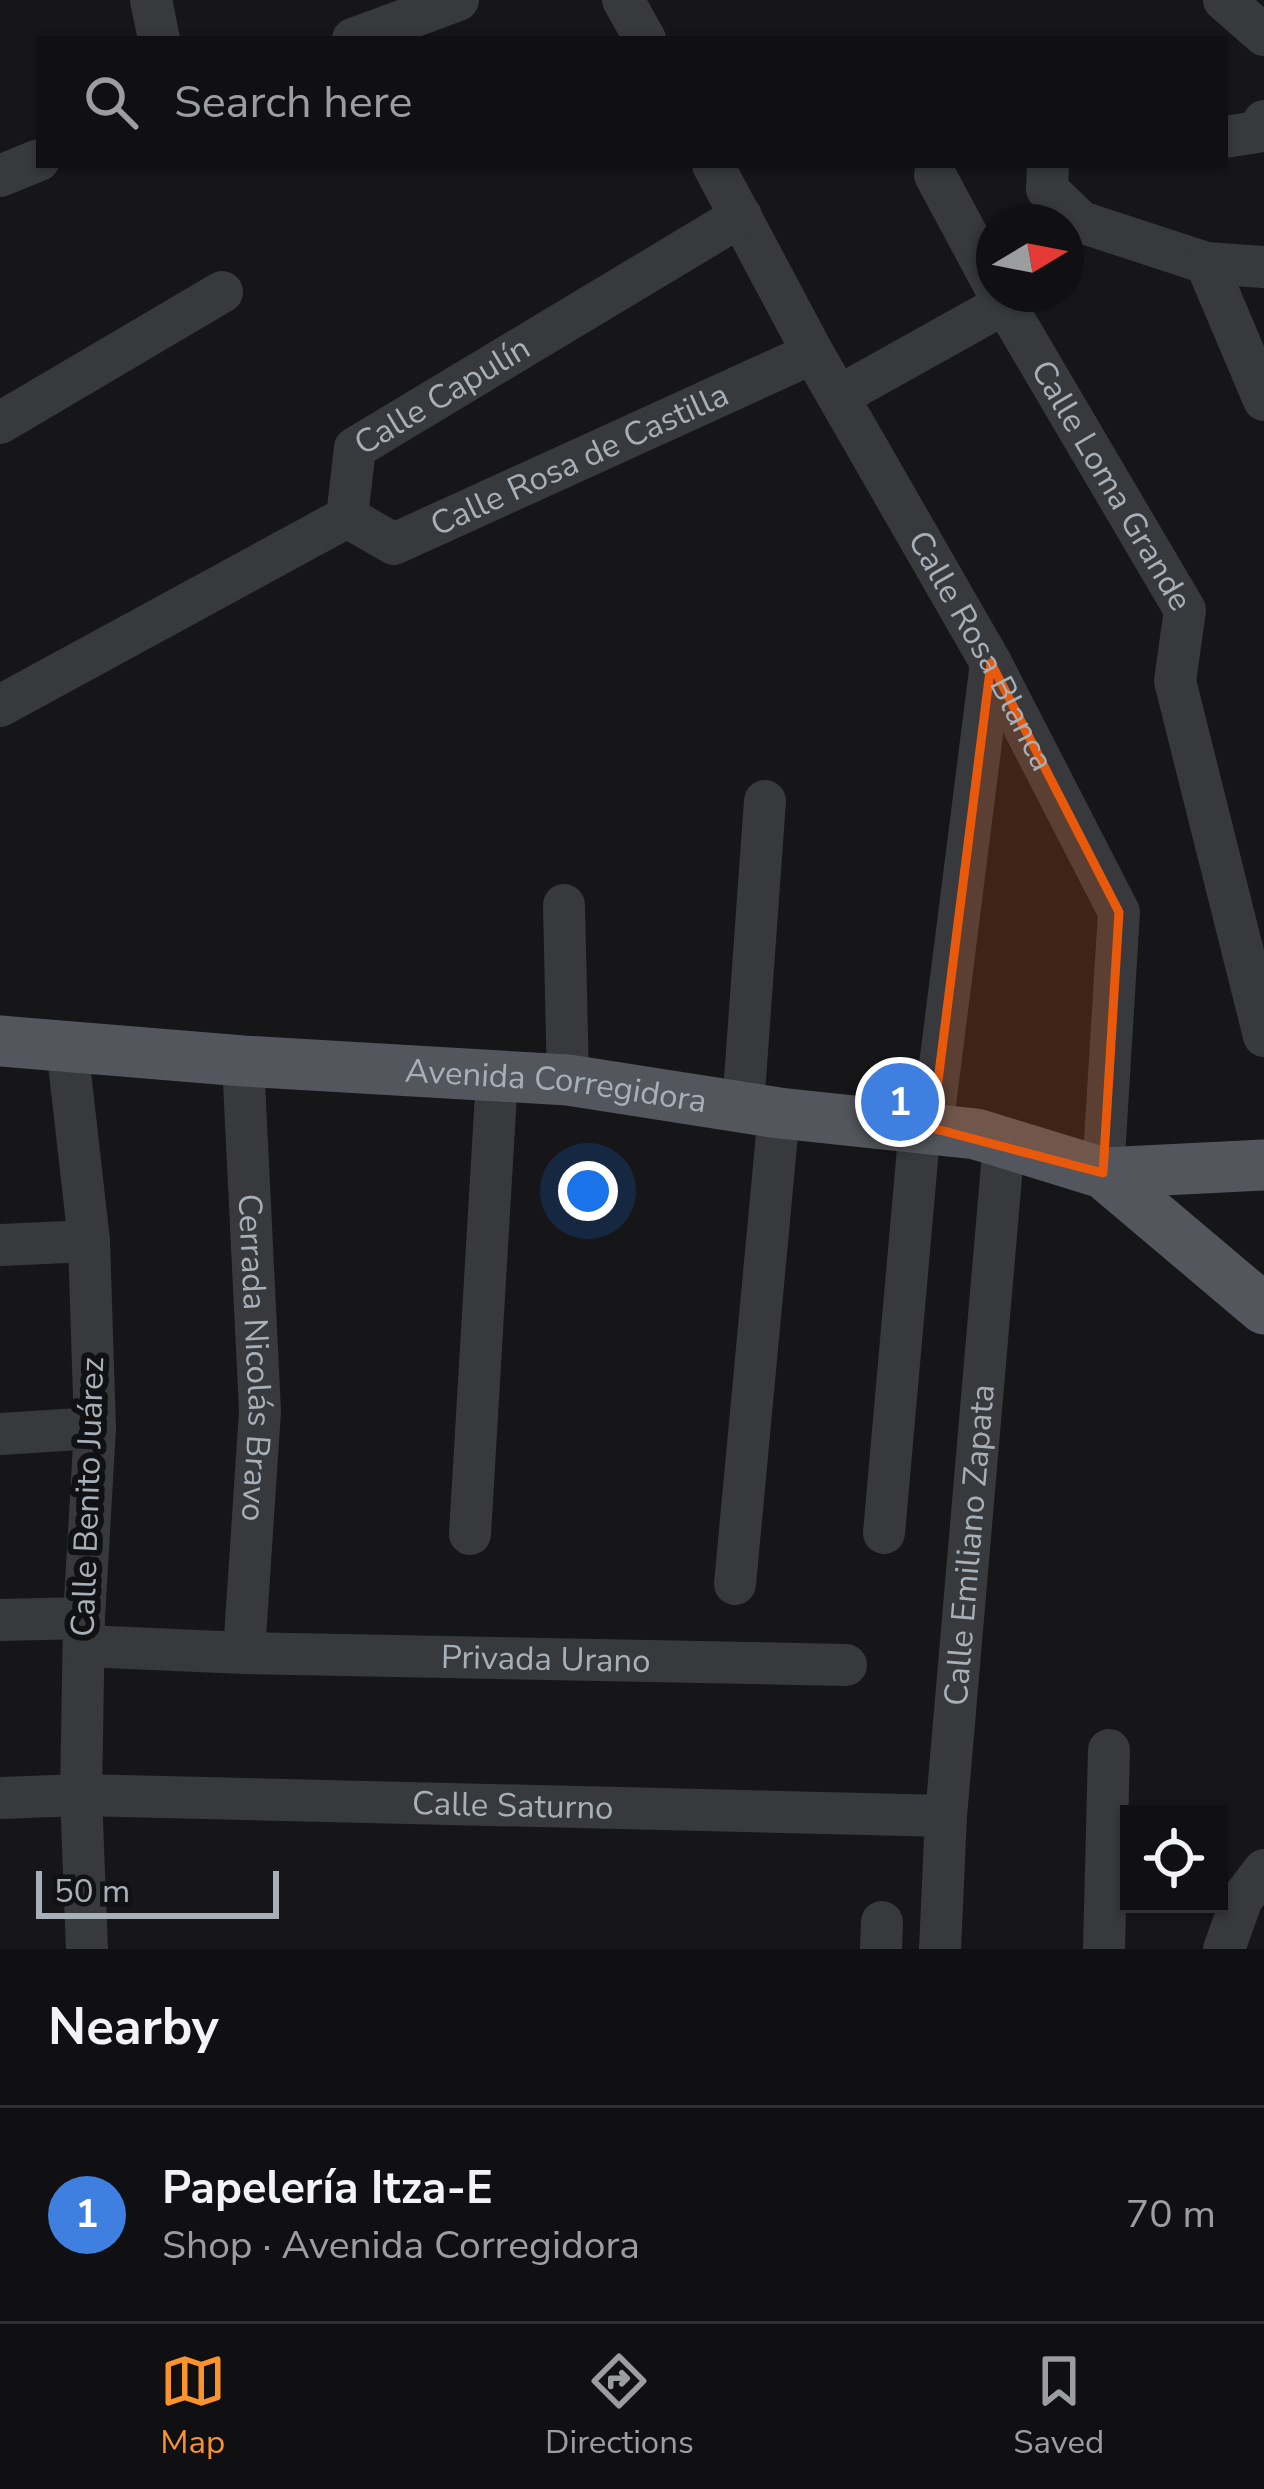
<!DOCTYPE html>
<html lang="en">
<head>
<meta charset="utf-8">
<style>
  body { margin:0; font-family:"Nunito Sans",sans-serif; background:#1e1e20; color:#f1f3f6 }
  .controls { position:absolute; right:36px; bottom:36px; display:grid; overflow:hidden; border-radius:0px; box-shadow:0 3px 9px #0004 }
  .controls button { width:108px; height:108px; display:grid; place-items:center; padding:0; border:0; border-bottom:3px solid #303032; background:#101012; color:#f1f3f6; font:60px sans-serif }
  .compass { position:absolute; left:976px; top:204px; width:108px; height:108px; border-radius:50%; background:#101012; box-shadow:0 3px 9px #0004; rotate:80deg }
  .scale { position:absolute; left:36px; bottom:30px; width:243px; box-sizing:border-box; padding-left:12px; border:6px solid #a7b0b9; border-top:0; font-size:33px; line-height:42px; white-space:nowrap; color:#a7b0b9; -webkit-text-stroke:9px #111113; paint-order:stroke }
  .you { position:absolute; left:588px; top:1191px; width:42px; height:42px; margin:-30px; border:9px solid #fff; border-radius:50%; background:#1a73e8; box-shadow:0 0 0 18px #1a73e833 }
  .badge { display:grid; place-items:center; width:78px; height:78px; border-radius:50%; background:#f9932d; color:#fff; font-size:39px; font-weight:700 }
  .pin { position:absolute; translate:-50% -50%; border:6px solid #fff; box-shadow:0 3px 12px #0006 }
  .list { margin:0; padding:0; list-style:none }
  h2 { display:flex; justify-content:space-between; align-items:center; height:156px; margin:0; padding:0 48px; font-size:51px }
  h2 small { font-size:39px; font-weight:400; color:#9c9d9f }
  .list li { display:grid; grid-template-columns:78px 1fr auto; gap:36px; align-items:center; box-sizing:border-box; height:216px; padding:0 48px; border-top:3px solid #303032 }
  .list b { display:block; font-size:45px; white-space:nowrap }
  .list p { margin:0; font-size:39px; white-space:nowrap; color:#9c9d9f }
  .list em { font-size:39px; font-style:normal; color:#9c9d9f }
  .icon { flex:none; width:66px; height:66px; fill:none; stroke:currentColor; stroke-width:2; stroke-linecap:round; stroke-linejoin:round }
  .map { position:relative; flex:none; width:1264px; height:1949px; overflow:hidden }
  .search { position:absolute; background:#101012; box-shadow:0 3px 9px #0004; left:36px; right:36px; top:36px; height:132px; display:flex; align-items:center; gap:30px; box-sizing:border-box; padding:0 42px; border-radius:0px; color:#9c9d9f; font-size:45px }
  .sheet { height:372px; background:#101012 }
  nav { display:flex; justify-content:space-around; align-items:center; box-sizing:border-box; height:168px; border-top:3px solid #303032; background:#101012; font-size:33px; color:#9c9d9f }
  nav a { display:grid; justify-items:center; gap:6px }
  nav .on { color:#f9932d }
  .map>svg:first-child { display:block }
</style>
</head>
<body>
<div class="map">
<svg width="1264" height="1949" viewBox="0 0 1264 1949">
  <rect width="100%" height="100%" fill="#161618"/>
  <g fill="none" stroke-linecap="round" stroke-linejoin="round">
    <g stroke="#37393d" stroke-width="42">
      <path d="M151,0l8,39"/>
      <path d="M623,0l22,39"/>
      <path d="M1224,0l40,35"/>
      <path d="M353,39l105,-39"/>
      <path d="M1225,137l32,-5 7,-11"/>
      <path id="s1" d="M713,165l100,188 178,310 128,249 -16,261"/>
      <path d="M1048,165l-1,24 34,33 125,41 58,4"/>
      <path d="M935,175l59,110"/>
      <path d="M0,176l39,-16"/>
      <path d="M1206,263l58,137"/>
      <path id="s2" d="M999,294l186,316 -10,71 89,355"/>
      <path d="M839,396l165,-92"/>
      <path d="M0,423l222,-131"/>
      <path id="s3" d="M347,517l8,-69 386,-232"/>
      <path id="s4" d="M347,517l47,27 419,-191"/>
      <path d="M0,706l347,-189"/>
      <path d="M564,905l4,175"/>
      <path d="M67,1046l22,195 6,187 -11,190 -3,177 6,154"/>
      <path id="s5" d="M243,1061l17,350 -16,242"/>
      <path d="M743,1107l22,-306"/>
      <path d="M932,1128l59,-465"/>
      <path d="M0,1245l89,-4"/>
      <path d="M0,1434l95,-6"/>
      <path d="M884,1533l36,-407"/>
      <path d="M470,1534l27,-457"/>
      <path d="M735,1584l44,-471"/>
      <path d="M0,1620l84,-2"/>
      <path id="s6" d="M84,1646l160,7 602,12"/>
      <path id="s7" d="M0,1798l81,-3 865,21"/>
      <path d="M881,1949l1,-27"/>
      <path id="s8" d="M940,1949l6,-133 58,-674"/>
      <path d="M1104,1949l5,-199"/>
      <path d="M1224,1949l18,-50 22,-29"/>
    </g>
    <g stroke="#53565c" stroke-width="51">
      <path id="s9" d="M0,1041l243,20 325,19 211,33 197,21 127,39 161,-8"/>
      <path d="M1103,1173l161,136"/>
    </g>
  </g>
  <path fill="#e8590c" fill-opacity="0.2" stroke="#e8590c" stroke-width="9" stroke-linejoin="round" d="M991,663l128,249 -16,261 -171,-45z"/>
  <g text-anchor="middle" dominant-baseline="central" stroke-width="12" stroke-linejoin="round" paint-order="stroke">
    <g font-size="33" fill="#a7b0b9" stroke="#111113">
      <text stroke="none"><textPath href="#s3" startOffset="171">Calle Capulín</textPath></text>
      <text stroke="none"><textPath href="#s4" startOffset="258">Calle Rosa de Castilla</textPath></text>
      <text stroke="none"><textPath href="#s2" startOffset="222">Calle Loma Grande</textPath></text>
      <text stroke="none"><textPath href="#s1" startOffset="555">Calle Rosa Blanca</textPath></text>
      <text stroke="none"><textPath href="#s9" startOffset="558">Avenida Corregidora</textPath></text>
      <text stroke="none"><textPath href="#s5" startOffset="297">Cerrada Nicolás Bravo</textPath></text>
      <text transform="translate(88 1497) rotate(-88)">Calle Benito Juárez</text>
      <text stroke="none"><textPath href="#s8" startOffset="405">Calle Emiliano Zapata</textPath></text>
      <text stroke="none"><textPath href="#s6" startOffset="462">Privada Urano</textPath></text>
      <text stroke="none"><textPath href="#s7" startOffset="513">Calle Saturno</textPath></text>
    </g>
  </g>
</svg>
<div class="controls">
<button><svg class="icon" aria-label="locate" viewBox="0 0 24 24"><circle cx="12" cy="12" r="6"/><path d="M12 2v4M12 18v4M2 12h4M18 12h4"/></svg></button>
</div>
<svg class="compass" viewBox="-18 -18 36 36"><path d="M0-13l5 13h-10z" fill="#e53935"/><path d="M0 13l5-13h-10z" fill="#9c9d9f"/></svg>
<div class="scale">50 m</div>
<div class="you"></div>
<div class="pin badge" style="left:900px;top:1102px;background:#3f7fe0">1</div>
<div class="search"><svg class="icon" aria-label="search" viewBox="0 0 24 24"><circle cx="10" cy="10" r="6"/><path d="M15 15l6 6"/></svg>Search here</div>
</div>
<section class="sheet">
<h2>Nearby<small></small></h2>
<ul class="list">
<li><span class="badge" style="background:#3f7fe0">1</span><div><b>Papelería Itza-E</b><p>Shop · Avenida Corregidora</p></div><em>70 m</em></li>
</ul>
</section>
<nav>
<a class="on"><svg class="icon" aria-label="map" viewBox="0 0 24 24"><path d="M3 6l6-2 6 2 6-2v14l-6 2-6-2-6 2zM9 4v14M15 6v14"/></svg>Map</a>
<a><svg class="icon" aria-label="directions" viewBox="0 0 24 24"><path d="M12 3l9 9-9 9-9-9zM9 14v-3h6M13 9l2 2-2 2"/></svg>Directions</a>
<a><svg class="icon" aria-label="saved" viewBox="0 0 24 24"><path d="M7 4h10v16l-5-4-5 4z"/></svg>Saved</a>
</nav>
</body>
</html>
